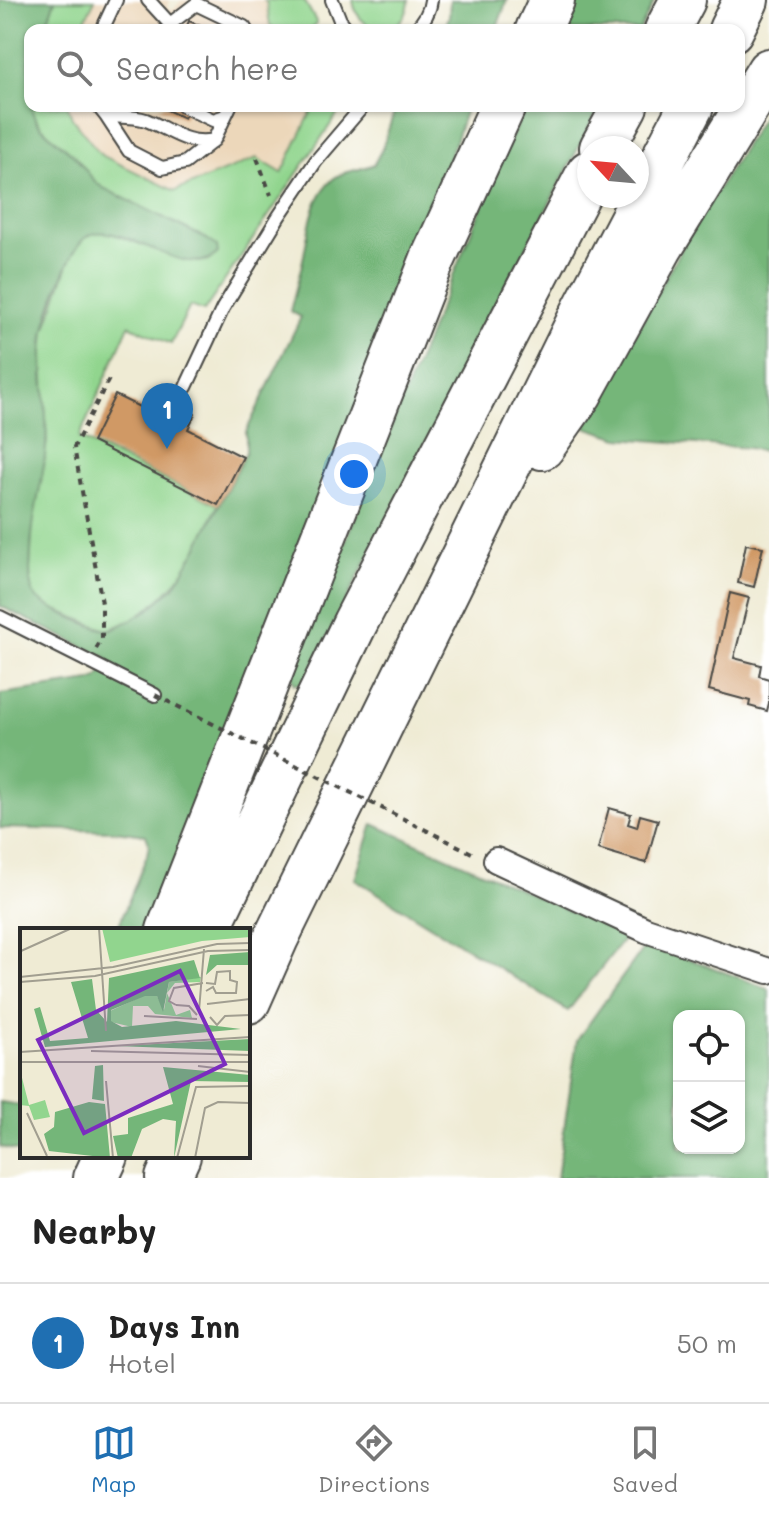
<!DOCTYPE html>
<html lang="en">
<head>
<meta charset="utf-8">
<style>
  body { margin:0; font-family:Mali,sans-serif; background:#f6f6f6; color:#222 }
  .controls { position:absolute; right:24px; bottom:24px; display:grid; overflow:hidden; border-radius:16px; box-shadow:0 2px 6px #0004 }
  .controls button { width:72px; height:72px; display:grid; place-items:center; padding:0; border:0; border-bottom:2px solid #e0e0e0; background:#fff; color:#222; font:40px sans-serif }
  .compass { position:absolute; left:577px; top:136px; width:72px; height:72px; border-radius:50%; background:#fff; box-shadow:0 2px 6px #0004; rotate:296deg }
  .you { position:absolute; left:354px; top:474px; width:28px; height:28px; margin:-20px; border:6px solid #fff; border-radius:50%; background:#1a73e8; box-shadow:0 0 0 12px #1a73e833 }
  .badge { display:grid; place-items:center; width:52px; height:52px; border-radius:50%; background:#1f6fb2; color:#fff; font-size:26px; font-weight:700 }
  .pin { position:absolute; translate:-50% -66px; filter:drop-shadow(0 2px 4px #0008) }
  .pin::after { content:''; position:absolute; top:42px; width:28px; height:24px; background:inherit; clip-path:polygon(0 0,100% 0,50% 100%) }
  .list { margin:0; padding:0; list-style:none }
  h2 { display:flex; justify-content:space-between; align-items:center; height:104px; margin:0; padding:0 32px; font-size:34px }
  h2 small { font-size:26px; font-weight:400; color:#767676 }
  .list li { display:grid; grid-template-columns:52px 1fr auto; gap:24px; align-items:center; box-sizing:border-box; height:120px; padding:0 32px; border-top:2px solid #e0e0e0 }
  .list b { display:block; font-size:30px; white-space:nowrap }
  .list p { margin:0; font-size:26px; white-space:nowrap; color:#767676 }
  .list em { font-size:26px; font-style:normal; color:#767676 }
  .icon { flex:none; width:44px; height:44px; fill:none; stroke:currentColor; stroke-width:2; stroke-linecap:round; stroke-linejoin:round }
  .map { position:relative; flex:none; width:769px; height:1178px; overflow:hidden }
  .search { position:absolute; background:#fff; box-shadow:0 2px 6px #0004; left:24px; right:24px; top:24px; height:88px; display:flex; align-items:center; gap:20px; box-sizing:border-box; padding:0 28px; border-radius:16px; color:#767676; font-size:30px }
  .sheet { height:224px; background:#fff }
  nav { display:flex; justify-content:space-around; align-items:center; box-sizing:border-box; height:112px; border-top:2px solid #e0e0e0; background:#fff; font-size:22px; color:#767676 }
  nav a { display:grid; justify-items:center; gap:4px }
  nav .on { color:#1f6fb2 }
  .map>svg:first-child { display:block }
</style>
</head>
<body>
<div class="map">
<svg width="769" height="1178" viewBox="0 0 769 1178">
  <rect width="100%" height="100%" fill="#fff"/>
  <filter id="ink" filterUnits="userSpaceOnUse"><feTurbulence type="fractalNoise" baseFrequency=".0125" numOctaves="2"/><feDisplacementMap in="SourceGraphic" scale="16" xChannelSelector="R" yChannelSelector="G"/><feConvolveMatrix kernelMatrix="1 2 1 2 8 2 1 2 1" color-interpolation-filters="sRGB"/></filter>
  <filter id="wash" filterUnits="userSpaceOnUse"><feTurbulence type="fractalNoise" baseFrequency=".006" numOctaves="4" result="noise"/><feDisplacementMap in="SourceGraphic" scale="32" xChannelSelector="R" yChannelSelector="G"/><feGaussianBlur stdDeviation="1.8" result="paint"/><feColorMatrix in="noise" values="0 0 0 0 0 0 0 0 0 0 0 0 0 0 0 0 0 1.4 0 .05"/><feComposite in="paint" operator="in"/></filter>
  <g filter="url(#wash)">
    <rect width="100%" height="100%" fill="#efebd4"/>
    <path fill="#ecd7ba" d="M95,0h75l-2,9 5,1 9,-10h81l3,1 4,24 6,5h-196z
      M68,106h246l-32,68 -25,-16 -82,33 -74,-37 -29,-36z"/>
    <path fill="#91d58e" stroke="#5e805c" stroke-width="2" d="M55,0h40l-15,30h-36z
      M263,0h41l13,23 -5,5 -5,2h-31l-6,-5 -4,-24z
      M353,0h56c-2,38 -51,39 -56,0z
      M31,106h37l4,12 29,37 74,36 82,-33 25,15 32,-67h29l-139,205 -14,-5 -19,38 -42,-19 -50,113 139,67c-23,48 -36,84 -84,113 -9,5 -18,10 -28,12l-52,-21 -18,-11 -5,-8 -1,-21 3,-49 14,-78 -4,-86 2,-25 26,-75 10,-15 7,-6 11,-3 14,2 71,26 15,2 12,-2 -4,-21 -104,-51c-13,-9 -16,-18 -26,-29 -15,-18 -41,-28 -46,-53z"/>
    <path fill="#74b679" stroke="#507052" stroke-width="2" fill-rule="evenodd" d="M0,0h55l-11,30h-14c0,23 -5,75 7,92 10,13 25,22 37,34 11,11 14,21 29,32l104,51 10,7 1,7c-34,34 -107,-46 -136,-12 -15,17 -35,73 -38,95 -5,37 5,74 2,110 -2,34 -14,67 -15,102 0,13 -3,30 1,43 5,15 58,35 74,39l8,-1 34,-19 26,-23 23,-39 49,-96v-20l55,-115 -11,-6c5,-19 10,-37 14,-56 5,-26 8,-57 29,-76 12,-10 28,-8 41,-15l8,-15 14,-43h71l-50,148 -267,676h-33l30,-75 2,-11 -3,-9 -32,-4 -114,-3v-134l91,-13c11,-4 14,-11 16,-23l-107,-52z
      M450,0h57l-11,30h-52l5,-13z
      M571,0h84l-15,30h-82z
      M525,106h75l-150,289 -143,283 -6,6h-6l-3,-6c74,-192 151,-383 233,-572z
      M769,106v346l-21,-4 -129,-10 -34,-11 93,-173z
      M373,824l253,112 -58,75 -213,-132z
      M647,943l122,46v189h-212l20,-138zM739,1016v132h-60v-132z
      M0,1102l22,3v47l-22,-5z"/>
    <g id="blocks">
      <path fill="#d09965" d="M189,21l21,9h-25z
        M158,106h31l-5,12z
        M115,395l47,23 8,-17 25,13 -7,15 55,28 -25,48 -126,-63z
        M746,544l17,3 -9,40 -16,-4z
        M730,593l19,5 -15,60 27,7 -2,11 10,3v24l-2,8 -18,-5 1,-5 -41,-11z
        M609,808l22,6 -3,10 9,3 3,-12 18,5 -12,43 -48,-14z"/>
    </g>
  </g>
  <g filter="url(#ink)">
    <use href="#blocks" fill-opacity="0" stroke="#484844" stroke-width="2"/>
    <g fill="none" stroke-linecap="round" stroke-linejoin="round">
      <defs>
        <path id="service" d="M148,0l22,24 26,-20 48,23 2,3
          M332,0l8,20 8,10
          M102,30l14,-30
          M415,30c8,-8 15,-19 16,-30
          M98,106l8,10 23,35 33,17 23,-5 29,-23 16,-34
          M183,106l30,14 12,-4
          M106,116c13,1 28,0 40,4 24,9 40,26 68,20
          M186,387l37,-79 56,-92 37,-55 47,-55
          M0,617l155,78"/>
        <path id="minor" d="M496,860l150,70 123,41"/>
        <path id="motorway" d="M538,30l14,-30
          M667,30l16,-30
          M731,30l15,-30
          M602,148l23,-42
          M542,447l38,-54 80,-145 109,-177
          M169,930l263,-669 71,-155
          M207,930l148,-307 234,-450
          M248,1001l28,-63 309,-629 106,-203
          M96,1178l10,-22
          M168,1178l10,-22"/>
      </defs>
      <use href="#service" stroke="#484844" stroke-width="16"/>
      <use href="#minor" stroke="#484844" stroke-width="28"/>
      <use href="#motorway" stroke="#484844" stroke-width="48"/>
      <path stroke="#484844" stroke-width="4" stroke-dasharray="6 6" stroke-linecap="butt" d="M257,158l14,37
        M96,649l6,-10v-36l-28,-156 36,-70"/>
      <use href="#service" stroke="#fff" stroke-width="12"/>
      <use href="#minor" stroke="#fff" stroke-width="24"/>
      <use href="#motorway" stroke="#fff" stroke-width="44"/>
      <path stroke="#484844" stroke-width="4" stroke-dasharray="6 6" stroke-linecap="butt" d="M155,695l319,159"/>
    </g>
  </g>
  <g transform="translate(20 928)">
    <rect width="230" height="230" fill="#efebd4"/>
    <path d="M82,0h148v9l-48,4 -92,21zM181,49l-1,5 -25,1 -8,10 9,22 14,-5 2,8 -37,-4 -7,-8h-15l-1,21 -21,-5 -1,-11 33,-15h14l7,14 5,-28zM0,142l9,35 16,-5 5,17 -16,3 -5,-14 -9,-1z" fill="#91d58e"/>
    <path d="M230,24v13h-33l-11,10 4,-20zM174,32l6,18 -31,4 -6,30 -6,-16h-12l-34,14v11l11,6 54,-6 65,8 -196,18 -11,-38 6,-2 10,34 38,-3 -17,-56 21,-3 4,31 11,12 2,-44zM230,111v12l-134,-5zM83,137l1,36 -12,-2 3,-33zM143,139l87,8v7l-59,-1 -17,77 2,-37 -13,-2 -21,10 -11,29h-13l-5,-22 15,-2v-16l45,-14zM69,174l16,2 5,54 -61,-7 -5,-17 10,-7 1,-15z" fill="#74b679"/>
    <path fill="none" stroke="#a19e90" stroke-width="2" d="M79,0l7,103M1,23l51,-23M0,49l93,-10 104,-23 33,-1M0,54l75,-6 113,-25 42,-1M186,55l9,1 2,-12 13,-1v9l7,2 -1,11h-20l-3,-6 -7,4M187,76l43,-5M156,77l-7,-4 5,-13 29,-5M156,77l13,1 8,9M179,83l5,-62M124,88l53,3M190,89l7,8 8,-9 25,-1M71,123l159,4M0,124l230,-15M0,134h230M178,138l52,6M86,153l7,77M7,185l20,43M157,230l19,-71 54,-1M175,230l10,-50 13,-6 32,1"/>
    <path fill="#7b2cbf" fill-opacity="0.15" stroke="#7b2cbf" stroke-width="4" d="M160,43l45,93 -141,69 -46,-93z"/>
    <rect width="230" height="230" fill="none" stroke="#2b2b2b" stroke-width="4"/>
  </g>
</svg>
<div class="controls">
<button><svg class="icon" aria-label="locate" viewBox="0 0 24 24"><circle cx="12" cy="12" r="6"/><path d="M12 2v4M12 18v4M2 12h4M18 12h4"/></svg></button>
<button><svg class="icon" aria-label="layers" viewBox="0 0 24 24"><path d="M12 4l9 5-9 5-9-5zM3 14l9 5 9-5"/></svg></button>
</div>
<svg class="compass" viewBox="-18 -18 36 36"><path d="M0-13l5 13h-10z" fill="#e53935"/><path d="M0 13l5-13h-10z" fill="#767676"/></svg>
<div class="you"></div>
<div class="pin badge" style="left:167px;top:449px">1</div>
<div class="search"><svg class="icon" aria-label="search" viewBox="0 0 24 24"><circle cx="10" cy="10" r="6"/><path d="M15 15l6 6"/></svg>Search here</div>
</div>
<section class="sheet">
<h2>Nearby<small></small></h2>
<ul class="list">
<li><span class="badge">1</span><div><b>Days Inn</b><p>Hotel</p></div><em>50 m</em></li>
</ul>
</section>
<nav>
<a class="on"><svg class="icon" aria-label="map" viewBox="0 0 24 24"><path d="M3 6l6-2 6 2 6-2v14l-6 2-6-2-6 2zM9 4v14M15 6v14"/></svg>Map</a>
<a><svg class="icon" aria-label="directions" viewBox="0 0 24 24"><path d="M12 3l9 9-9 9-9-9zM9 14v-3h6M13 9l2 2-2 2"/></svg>Directions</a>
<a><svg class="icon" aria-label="saved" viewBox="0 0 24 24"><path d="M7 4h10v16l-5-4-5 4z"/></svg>Saved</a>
</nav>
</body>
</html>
